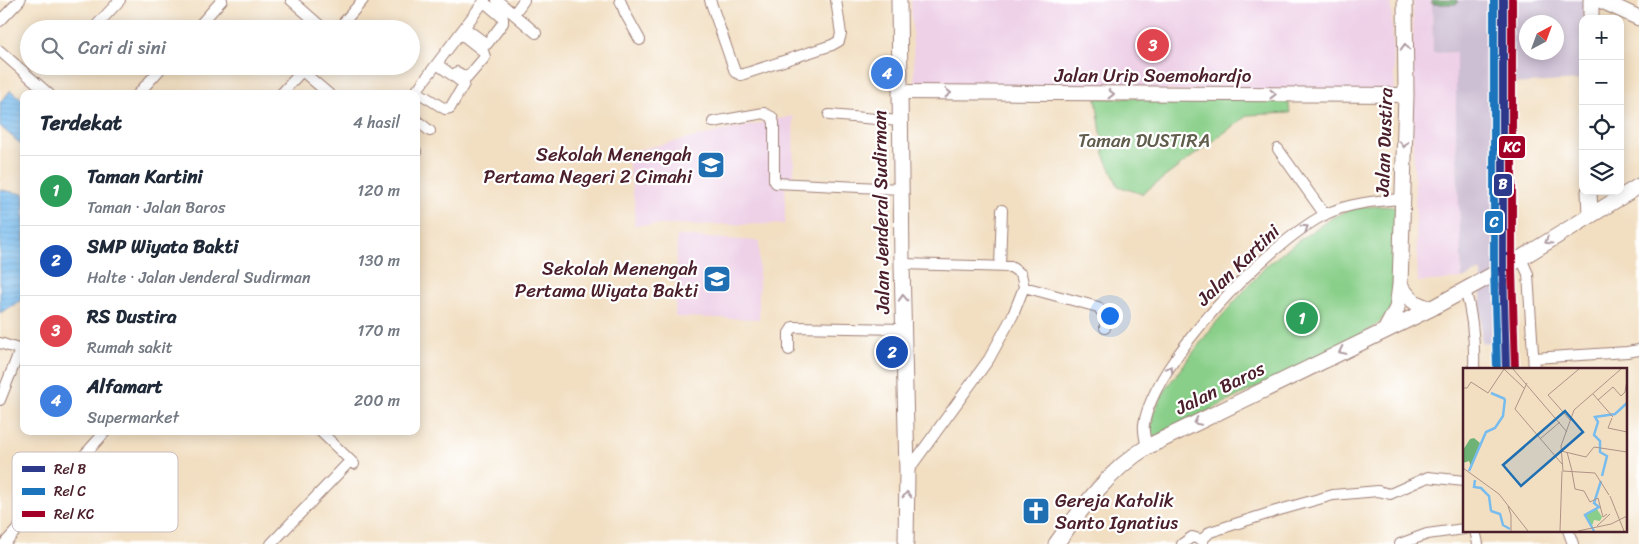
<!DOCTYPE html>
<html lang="id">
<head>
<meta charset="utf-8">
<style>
  body { margin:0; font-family:Sriracha,sans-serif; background:#f2f2f3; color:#1f2937 }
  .controls { position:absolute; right:15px; top:15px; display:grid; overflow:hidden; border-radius:10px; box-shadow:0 2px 12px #0003 }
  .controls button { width:45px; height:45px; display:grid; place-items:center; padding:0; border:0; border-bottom:1px solid #e0e1e3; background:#fff; color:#1f2937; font:25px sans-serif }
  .compass { position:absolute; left:1519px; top:15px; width:45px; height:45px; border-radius:50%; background:#fff; box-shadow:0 2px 12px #0003; rotate:41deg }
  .you { position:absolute; left:1109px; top:315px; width:18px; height:18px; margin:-12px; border:4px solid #fff; border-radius:50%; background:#1a73e8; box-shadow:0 0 0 8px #1a73e833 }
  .badge { display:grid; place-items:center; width:32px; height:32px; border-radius:50%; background:#1f6fb2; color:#fff; font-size:16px; font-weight:700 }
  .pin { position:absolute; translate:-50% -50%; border:2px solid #fff; box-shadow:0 1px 5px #0006 }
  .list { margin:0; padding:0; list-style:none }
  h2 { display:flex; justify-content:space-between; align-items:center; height:65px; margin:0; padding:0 20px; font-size:21px }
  h2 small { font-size:16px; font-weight:400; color:#747a83 }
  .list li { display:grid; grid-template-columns:32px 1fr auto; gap:15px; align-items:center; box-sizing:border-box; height:70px; padding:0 20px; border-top:1px solid #e0e1e3 }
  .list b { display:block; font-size:19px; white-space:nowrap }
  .list p { margin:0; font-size:16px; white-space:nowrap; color:#747a83 }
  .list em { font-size:16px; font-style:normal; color:#747a83 }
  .icon { flex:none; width:28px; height:28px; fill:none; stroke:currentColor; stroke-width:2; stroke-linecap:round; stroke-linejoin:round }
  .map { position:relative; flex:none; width:1639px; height:544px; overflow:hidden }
  .search { position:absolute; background:#fff; box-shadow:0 2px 12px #0003; left:20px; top:20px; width:400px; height:55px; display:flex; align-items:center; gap:12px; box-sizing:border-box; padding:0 18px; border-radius:28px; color:#747a83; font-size:19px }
  .panel { position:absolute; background:#fff; box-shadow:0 2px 12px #0003; left:20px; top:90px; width:400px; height:345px; border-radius:10px }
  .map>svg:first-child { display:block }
</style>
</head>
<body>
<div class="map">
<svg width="1639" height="544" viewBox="0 0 1639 544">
  <defs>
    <pattern id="forest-firs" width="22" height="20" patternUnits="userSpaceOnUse" patternTransform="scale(1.25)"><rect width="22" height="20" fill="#6eb275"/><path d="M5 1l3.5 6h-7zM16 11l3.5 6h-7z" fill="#5c9060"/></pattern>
    <pattern id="water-rules" width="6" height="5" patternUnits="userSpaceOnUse" patternTransform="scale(1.25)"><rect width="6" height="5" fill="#78bcee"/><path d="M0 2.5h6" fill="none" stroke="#69a1cc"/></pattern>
  </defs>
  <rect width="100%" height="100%" fill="#fff"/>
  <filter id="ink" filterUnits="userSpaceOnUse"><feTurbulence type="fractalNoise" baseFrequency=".02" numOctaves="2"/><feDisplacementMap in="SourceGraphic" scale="10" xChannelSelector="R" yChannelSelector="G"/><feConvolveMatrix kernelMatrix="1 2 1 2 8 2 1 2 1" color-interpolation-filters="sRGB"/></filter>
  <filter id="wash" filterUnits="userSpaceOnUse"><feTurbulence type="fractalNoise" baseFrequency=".0096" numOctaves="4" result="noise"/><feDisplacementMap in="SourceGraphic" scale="20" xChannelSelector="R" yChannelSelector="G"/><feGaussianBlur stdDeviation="1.12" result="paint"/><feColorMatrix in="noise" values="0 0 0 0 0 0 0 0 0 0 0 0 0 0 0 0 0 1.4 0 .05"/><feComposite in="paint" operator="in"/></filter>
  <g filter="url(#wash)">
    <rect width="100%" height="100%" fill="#f2dfc2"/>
    <path fill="#eed0e7" d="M911,0h480l4,92 -480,-2z
      M1413,0h19l1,53 23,-1v82l6,145 -44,3 -5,-139z
      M793,116l1,62 -9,1v45l-151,1 1,-17 -8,-56z
      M677,236l82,5v78l-84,-2z"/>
    <path fill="#ccbed3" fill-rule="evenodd" d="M1432,0h153l-1,19h-1l-2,61 -71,4 -2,261 -27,-2v-72l-19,8 -6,-145v-82l-23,1zM1526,22h30v30h-30z"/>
    <path fill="url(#forest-firs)" stroke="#5c6850" d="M1432,0h25v4h-25z"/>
    <path fill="#89cf89" stroke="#6a775a" d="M1288,97l2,16 -42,2 -106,79 -24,-8 -14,-32 -8,-56z
      M1378,206l18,1 -4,103 -18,17 -57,31 -167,81 3,-26 14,-26 47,-62 53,-60 31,-24 35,-24 22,-9z"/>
    <path fill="url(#water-rules)" stroke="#616e8c" d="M11,90l13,11v46l-24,-21v-23z
      M0,190l24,4v105l-24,14z"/>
  </g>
  <g filter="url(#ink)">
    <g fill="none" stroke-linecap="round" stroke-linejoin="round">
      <defs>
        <path id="minor" d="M291,0l33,29
          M497,0l39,33
          M620,0l5,13 15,27
          M710,0l25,72 6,3 91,-30 7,-4 2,-7 -5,-34
          M514,14l10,-14
          M0,21l20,-21
          M465,28l22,16 16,-21v-5l-19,-16
          M93,29l27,-29
          M196,29l26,-29
          M338,29l25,-29
          M0,51l49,43
          M306,66l-4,5 27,23
          M457,72l10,6 18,-21 -2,-6 -23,-18
          M416,91l29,18 5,-1 14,-24 -27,-20
          M138,94l25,-28
          M281,94l21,-23
          M414,94l71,-94
          M829,115l71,6
          M416,120l14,11
          M713,122l51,-9 8,4 2,6v57l2,3 125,6
          M1278,149l47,66
          M416,151v2
          M1521,258l7,16 6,95
          M902,264l109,3 10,7 3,13 -11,28 -24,44 -82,113
          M1000,266l2,-56
          M1024,287l74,20 7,9v12
          M1465,289c8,28 10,51 9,80
          M0,343l24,8
          M789,350v-17l4,-6 110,2
          M1534,358l93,-6 12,-2
          M0,400l20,-50
          M320,431l34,33
          M1147,447c-2,-8 -4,-15 -3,-23 11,-64 123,-179 180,-209 24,-12 52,-14 78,-16
          M1475,530l3,14
          M1568,530l5,14
          M4,544l102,-113
          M271,544l79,-83
          M1182,544l10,-7 10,3
          M1203,544l-1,-4 8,-8 66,-21 57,-16 45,-4 12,3 38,-17 36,4
          M1400,544l27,-10 37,-5"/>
        <path id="secondary" d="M900,92l506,3"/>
        <path id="primary" d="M899,0l3,264 5,208 -1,72
          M1600,0l39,18
          M1591,19v-19
          M1589,191l1,24
          M1400,285c8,12 16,22 32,23
          M1386,329l11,-21 3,-23 6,-190 -1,-95
          M1056,544c26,-36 53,-74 91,-97l285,-139 71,-39 136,-83"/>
      </defs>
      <use href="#minor" stroke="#9e7f76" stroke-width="12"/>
      <use href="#secondary" stroke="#9e7f76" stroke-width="16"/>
      <use href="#primary" stroke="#9e7f76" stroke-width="17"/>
      <use href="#minor" stroke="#fff" stroke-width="10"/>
      <use href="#secondary" stroke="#fff" stroke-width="14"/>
      <use href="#primary" stroke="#fff" stroke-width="15"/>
      <defs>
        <path id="rail-1" d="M1503,0v269l3,100"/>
        <path id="rail-2" d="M1494,0v269l3,100"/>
        <path id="rail-3" d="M1512,0v269l3,100"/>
      </defs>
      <use href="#rail-1" stroke="#fff" stroke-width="11"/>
      <use href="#rail-2" stroke="#fff" stroke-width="11"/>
      <use href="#rail-3" stroke="#fff" stroke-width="11"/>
      <use href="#rail-1" stroke="#2d398b" stroke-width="8"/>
      <use href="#rail-2" stroke="#1c75bc" stroke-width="8"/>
      <use href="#rail-3" stroke="#a30028" stroke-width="8"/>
    </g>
    <defs><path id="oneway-chevron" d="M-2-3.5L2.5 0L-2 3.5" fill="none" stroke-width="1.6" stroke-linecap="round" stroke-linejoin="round" transform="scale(1.25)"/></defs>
    <g stroke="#ae9aa0">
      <use href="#oneway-chevron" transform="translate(1405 47) rotate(-91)"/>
      <use href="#oneway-chevron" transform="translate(948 93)"/>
      <use href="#oneway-chevron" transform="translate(1111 94)"/>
      <use href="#oneway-chevron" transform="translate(1273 94)"/>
      <use href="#oneway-chevron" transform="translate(1404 144) rotate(92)"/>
      <use href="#oneway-chevron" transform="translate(1305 228) rotate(-33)"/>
      <use href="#oneway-chevron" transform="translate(1548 241) rotate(148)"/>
      <use href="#oneway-chevron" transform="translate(903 298) rotate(-92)"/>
      <use href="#oneway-chevron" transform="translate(1342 351) rotate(154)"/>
      <use href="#oneway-chevron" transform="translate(1170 369) rotate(-57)"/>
      <use href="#oneway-chevron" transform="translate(1197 422) rotate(154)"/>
      <use href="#oneway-chevron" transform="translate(907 495) rotate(-90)"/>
    </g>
  </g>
  <defs>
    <symbol id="school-square" viewBox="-11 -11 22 22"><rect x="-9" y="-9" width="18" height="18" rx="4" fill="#1f6fb2" stroke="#fff"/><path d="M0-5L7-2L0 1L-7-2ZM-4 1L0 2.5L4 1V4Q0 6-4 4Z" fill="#fff"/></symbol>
    <symbol id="church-square" viewBox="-11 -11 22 22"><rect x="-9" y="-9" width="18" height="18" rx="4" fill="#1f6fb2" stroke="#fff"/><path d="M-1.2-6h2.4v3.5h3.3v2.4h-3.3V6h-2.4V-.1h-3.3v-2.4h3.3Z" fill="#fff"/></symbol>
  </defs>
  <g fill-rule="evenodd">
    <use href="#school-square" x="695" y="149" width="32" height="32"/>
    <use href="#school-square" x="701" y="263" width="32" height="32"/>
    <use href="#church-square" x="1020" y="495" width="32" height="32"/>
  </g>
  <g text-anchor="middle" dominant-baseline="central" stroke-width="4.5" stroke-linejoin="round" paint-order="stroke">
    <g font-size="19" fill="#4a1f2b" stroke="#fff">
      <text x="1153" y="75">Jalan Urip Soemohardjo</text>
      <text transform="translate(1384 142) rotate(-88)">Jalan Dustira</text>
      <text transform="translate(881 212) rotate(-91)">Jalan Jenderal Sudirman</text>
      <text transform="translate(1238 265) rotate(-44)">Jalan Kartini</text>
      <text transform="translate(1220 388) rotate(-26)">Jalan Baros</text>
    </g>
    <g font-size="19" fill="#605d4c" stroke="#fff">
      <text x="1144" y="140">Taman DUSTIRA</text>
    </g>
    <g font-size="19" fill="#4a1f2b" stroke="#fff" text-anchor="end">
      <text x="692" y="154">Sekolah Menengah<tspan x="692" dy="22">Pertama Negeri 2 Cimahi</tspan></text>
      <text x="698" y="268">Sekolah Menengah<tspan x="698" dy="22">Pertama Wiyata Bakti</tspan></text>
      <text x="1055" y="500" text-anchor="start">Gereja Katolik<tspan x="1055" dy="22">Santo Ignatius</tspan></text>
    </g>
  </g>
  <g transform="translate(1463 368)">
    <rect width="164" height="164" fill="#f2dfc2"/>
    <path d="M11,70l6,5 -9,23 -2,-5 -6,2v-13l7,-11z" fill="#6eb275"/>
    <path d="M134,141l5,8 -2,4 -6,-1 -2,6 -7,-11z" fill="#89cf89"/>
    <path fill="none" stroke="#78bcee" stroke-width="2.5" d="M28,25l14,6M6,103l17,-39 9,-4 8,-12 2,-17M139,108l5,-20 -7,-4v-11l-6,-6 4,-13 -3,-5 20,-3 12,-11M12,112l-1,7 7,1 8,8 2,15M28,143l9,3 3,11 7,4M131,163l-9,-16 14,-8 -5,-4 7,-22"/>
    <path fill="none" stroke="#af9286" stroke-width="1" d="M50,1l54,63M64,15l-12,26 47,55M0,20h4l4,-6 17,11 16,-24 21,20M130,26l20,23M135,32l15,-13 8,9 4,-4 2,-12M149,50l-4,10 19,4M108,53l-23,-26 31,-26M77,71l20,-17M98,83l25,6 8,-10 33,5M104,84l5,19M0,100l36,26 29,37M109,104l3,17 9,2 6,11 8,-4 5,19 4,-3M146,127l-14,-22 -32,-2 -2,-25 13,-36 47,-41M147,128l14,35M45,138l3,9v16M134,158l13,-12M97,163l2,-60M115,163l33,-7 16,-8"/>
    <path fill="#1f6fb2" fill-opacity="0.15" stroke="#1f6fb2" stroke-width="2.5" d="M102,43l18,21 -62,54 -18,-21z"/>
    <rect width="164" height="164" fill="none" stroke="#4a1f2b" stroke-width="2.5"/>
  </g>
  <rect x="12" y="452" width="166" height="80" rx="8" fill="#fff" stroke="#c9bcbf" stroke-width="1"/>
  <rect x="22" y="466" width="23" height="6" fill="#2d398b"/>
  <rect x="22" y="488" width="23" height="7" fill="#1c75bc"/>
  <rect x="22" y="511" width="23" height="6" fill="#a30028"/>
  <g font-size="14" fill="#4a1f2b">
    <text x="54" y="474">Rel B</text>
    <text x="54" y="496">Rel C</text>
    <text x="54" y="519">Rel KC</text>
  </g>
  <g stroke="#fff" stroke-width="2">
    <rect x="1498" y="135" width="28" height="24" rx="5" fill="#a30028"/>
    <rect x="1493" y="173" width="20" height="24" rx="5" fill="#2d398b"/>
    <rect x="1484" y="210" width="20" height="24" rx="5" fill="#1c75bc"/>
  </g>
  <g font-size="14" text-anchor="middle" font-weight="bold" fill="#fff">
    <text x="1512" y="152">KC</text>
    <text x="1503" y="189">B</text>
    <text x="1494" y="227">C</text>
  </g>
</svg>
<div class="controls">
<button>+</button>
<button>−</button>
<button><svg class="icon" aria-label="locate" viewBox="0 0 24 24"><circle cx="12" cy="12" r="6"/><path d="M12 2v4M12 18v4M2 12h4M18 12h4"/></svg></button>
<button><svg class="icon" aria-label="layers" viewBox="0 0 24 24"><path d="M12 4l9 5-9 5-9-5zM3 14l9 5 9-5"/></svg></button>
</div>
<svg class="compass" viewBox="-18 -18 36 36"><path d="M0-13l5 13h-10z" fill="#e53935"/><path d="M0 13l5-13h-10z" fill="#747a83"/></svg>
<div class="you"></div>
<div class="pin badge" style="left:1302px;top:318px;background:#2e9e5b">1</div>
<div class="pin badge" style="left:892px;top:352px;background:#1a4fb4">2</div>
<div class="pin badge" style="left:1153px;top:45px;background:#e0444e">3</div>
<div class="pin badge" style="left:887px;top:73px;background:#3f7fe0">4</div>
<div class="search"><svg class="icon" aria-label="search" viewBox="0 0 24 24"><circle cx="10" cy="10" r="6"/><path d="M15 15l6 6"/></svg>Cari di sini</div>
<section class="panel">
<h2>Terdekat<small>4 hasil</small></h2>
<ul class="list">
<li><span class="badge" style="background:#2e9e5b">1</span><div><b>Taman Kartini</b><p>Taman · Jalan Baros</p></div><em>120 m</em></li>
<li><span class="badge" style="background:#1a4fb4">2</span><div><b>SMP Wiyata Bakti</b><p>Halte · Jalan Jenderal Sudirman</p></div><em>130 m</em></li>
<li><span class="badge" style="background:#e0444e">3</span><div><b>RS Dustira</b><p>Rumah sakit</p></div><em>170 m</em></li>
<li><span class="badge" style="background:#3f7fe0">4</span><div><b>Alfamart</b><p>Supermarket</p></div><em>200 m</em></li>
</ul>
</section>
</div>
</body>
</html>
